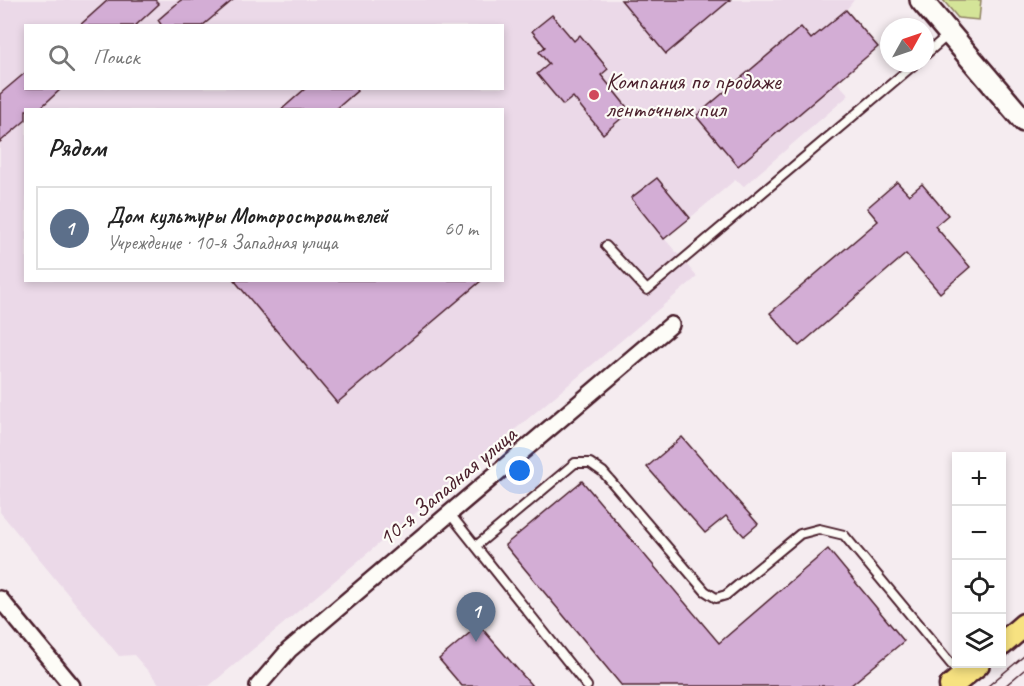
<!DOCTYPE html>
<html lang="ru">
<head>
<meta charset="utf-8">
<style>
  body { margin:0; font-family:Caveat,sans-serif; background:#f2f2f2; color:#222 }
  .controls { position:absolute; right:18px; bottom:18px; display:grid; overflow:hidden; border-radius:0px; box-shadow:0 3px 9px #0003 }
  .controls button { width:54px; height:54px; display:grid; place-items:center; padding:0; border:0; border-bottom:2px solid #e0e0e0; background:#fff; color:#222; font:30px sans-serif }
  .compass { position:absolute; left:880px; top:18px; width:54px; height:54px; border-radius:50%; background:#fff; box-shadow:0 3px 9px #0003; rotate:50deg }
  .you { position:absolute; left:520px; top:471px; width:21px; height:21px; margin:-15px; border:4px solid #fff; border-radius:50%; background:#1a73e8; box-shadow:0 0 0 9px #1a73e833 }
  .badge { display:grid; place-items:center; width:39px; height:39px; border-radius:50%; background:#d1495b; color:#fff; font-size:20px; font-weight:700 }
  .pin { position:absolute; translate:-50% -50px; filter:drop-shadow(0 2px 3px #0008) }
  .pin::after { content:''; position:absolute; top:32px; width:21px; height:18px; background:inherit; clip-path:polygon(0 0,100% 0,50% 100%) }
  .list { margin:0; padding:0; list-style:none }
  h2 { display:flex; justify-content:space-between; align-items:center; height:78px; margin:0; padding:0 24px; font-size:26px }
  h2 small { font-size:20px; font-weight:400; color:#767676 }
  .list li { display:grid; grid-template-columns:39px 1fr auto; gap:18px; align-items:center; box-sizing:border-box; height:84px; margin:0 12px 12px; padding:0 12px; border:2px solid #e0e0e0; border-radius:0px }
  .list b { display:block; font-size:22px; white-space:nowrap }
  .list p { margin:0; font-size:20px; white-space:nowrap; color:#767676 }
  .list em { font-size:20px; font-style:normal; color:#767676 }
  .icon { flex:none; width:33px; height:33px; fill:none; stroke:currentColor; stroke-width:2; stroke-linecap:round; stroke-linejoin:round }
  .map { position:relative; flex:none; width:1024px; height:686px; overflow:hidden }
  .search { position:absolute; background:#fff; box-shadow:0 3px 9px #0003; left:24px; top:24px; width:480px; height:66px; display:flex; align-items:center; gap:15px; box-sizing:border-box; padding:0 21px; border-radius:0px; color:#767676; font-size:22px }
  .panel { position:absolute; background:#fff; box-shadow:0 3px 9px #0003; left:24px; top:108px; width:480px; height:174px; border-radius:0px }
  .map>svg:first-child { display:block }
</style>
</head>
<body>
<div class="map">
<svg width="1024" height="686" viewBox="0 0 1024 686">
  <rect width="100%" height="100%" fill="#f5ecf0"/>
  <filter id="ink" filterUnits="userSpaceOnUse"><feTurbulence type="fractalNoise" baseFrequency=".0167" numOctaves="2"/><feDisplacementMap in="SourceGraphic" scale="12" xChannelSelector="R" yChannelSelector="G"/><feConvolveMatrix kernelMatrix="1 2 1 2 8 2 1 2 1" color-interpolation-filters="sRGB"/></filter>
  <g filter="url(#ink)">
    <path fill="#ebd9e8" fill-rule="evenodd" d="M0,0h854l-8,10 32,37 -41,35 12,13 -105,91 -9,-6 -70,59 32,38 -488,409h-48l-27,-31 -15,1 -119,-144zM26,26h476v62h-476zM26,110h476v170h-476z"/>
    <path fill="#d4e498" stroke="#8f8262" stroke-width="1.5" d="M943,0h38l-2,20 -21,-2z"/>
    <path fill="#d3add5" stroke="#4a1f2b" stroke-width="1.5" d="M108,0h47l4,4 -24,22h-56z
      M181,0h52l-31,26h-40l-4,-6z
      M621,0h109l-64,54z
      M846,10l32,37 -140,119 -42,-50 105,-89 10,12z
      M552,15l22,26 6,-6 28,34 -7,6 29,36 -27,23 -30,-37 -10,8 -26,-31 12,-10 -10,-12 6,-5 -13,-16z
      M26,72v16h36l-24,22h-12v10l-26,22v-48z
      M306,88h49l2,3 -22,19h-54z
      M657,178l33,40 -26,21 -33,-41z
      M897,182l12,13 13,-11 26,31 -13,11 35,41 -30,26 -34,-39 -107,92 -29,-33 108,-92 -11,-13z
      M234,280h248l-145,123z
      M682,437l76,87 -14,12 -18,-20 -21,17 -58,-66z
      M582,481l137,162 109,-94 76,92 -54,45h-228l-117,-141z
      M479,625l53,61h-70l-23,-27z"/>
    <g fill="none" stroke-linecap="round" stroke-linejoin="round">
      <defs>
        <path id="lane" d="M925,55l24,-21
          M606,246l41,44 269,-227
          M450,514l137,172
          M476,546l99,-83h15l13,9 102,119 11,7 10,-3 74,-61 19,-5 25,6 117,141"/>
        <path id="street" d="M0,599l72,87
          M258,686l31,-36 382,-325"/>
        <path id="secondary" d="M921,0l103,121"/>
        <path id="primary" d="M1002,644l22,-19
          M951,686l27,-22"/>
      </defs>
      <use href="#lane" stroke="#4a1f2b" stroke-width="12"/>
      <use href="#street" stroke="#4a1f2b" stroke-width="20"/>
      <use href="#secondary" stroke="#4a1f2b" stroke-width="26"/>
      <use href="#primary" stroke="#4a1f2b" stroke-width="27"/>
      <use href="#lane" stroke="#fdfcf7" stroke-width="8"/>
      <use href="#street" stroke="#fdfcf7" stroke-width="15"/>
      <use href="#secondary" stroke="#fdfcf7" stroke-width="21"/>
      <use href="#primary" stroke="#f7e281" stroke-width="22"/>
      <path stroke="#4a1f2b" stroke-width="1.5" d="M988,686l36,-30
        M1005,686l19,-16"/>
    </g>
  </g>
  <circle fill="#d1495b" stroke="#fdfcf7" stroke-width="2" cx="594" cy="95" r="6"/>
  <g text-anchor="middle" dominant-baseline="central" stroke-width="4.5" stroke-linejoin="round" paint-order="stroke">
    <g font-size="24" fill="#4a1f2b" stroke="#fdfcf7" text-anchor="start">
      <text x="606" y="81">Компания по продаже<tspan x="606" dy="28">ленточных пил</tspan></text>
    </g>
    <g font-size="24" fill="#4a1f2b" stroke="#fdfcf7">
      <text transform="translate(447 486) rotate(-40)">10-я Западная улица</text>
    </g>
  </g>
</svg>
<div class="controls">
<button>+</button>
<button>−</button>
<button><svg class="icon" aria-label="locate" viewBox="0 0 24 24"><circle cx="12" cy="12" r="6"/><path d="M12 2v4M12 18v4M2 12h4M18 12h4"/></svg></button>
<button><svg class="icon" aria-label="layers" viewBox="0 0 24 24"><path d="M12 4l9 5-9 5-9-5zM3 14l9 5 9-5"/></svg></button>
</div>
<svg class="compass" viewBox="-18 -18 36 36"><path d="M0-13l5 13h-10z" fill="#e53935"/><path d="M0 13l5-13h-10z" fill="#767676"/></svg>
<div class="you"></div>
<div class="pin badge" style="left:476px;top:642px;background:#5c6f8a">1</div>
<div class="search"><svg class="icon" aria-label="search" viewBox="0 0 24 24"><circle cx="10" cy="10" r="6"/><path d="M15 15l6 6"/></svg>Поиск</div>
<section class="panel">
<h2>Рядом<small></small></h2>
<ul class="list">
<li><span class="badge" style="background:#5c6f8a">1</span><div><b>Дом культуры Моторостроителей</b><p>Учреждение · 10-я Западная улица</p></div><em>60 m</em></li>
</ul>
</section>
</div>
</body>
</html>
